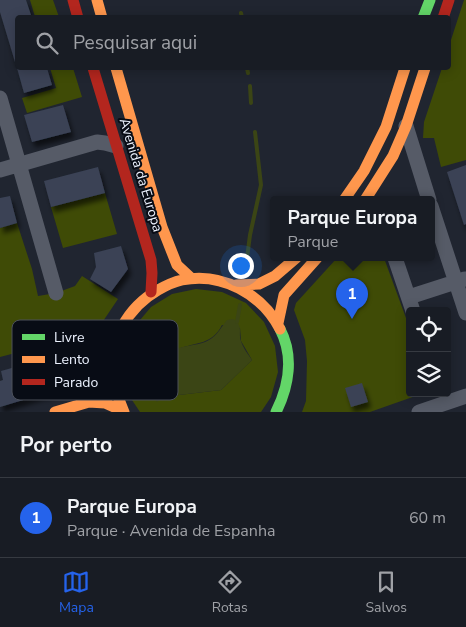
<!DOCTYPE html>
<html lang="pt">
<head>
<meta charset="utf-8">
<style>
  body { margin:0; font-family:"Nunito Sans",sans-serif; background:#21252c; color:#f1f3f6 }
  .controls { position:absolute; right:15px; bottom:15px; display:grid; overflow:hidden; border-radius:5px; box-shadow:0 2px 12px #0003 }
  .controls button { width:45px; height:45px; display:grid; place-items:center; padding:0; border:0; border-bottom:1px solid #363a41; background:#181c24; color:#f1f3f6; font:25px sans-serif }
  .you { position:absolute; left:240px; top:265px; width:18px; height:18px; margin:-12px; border:4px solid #fff; border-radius:50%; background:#1a73e8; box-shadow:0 0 0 8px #1a73e833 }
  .badge { display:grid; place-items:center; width:32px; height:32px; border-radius:50%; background:#2563eb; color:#fff; font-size:16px; font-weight:700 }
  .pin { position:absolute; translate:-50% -41px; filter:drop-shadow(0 1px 2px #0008) }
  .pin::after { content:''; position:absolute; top:26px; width:18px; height:15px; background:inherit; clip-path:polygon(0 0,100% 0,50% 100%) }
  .popup { position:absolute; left:270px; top:196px; width:165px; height:65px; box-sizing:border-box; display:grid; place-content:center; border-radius:5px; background:#181c24; filter:drop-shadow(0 1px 4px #0005); font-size:16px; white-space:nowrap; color:#9fa1a6 }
  .popup b { font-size:19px; color:#f1f3f6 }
  .popup::after { content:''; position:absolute; left:50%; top:100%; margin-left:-10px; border:10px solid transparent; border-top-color:#181c24 }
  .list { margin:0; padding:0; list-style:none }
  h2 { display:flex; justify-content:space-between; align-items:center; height:65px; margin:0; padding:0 20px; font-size:21px }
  h2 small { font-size:16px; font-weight:400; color:#9fa1a6 }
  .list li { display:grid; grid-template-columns:32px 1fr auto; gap:15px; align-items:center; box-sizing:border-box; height:80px; padding:0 20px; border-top:1px solid #363a41 }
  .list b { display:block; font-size:19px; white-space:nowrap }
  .list p { margin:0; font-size:16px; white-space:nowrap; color:#9fa1a6 }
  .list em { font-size:16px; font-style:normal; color:#9fa1a6 }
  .icon { flex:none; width:28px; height:28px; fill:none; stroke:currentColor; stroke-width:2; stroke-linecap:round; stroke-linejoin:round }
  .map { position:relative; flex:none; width:466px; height:412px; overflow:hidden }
  .search { position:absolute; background:#181c24; box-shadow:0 2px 12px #0003; left:15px; right:15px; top:15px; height:55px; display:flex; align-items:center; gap:12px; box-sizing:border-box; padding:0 18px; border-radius:5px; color:#9fa1a6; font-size:19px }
  .sheet { height:145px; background:#181c24 }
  nav { display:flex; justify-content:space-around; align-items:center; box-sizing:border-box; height:70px; border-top:1px solid #363a41; background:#181c24; font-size:14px; color:#9fa1a6 }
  nav a { display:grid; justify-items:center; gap:2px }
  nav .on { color:#2563eb }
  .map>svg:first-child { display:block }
</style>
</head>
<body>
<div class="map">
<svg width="466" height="412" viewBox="0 0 466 412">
  <defs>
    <filter id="shadow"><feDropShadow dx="3" dy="5.5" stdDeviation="2.5" flood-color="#0009"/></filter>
  </defs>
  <rect width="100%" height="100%" fill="#202530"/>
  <path fill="#3f4b06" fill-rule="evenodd" d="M30,0h23l6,17h-24z
    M464,0h2v160l-25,7 -7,-29h-11l1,-16 18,-54h6l1,-22z
    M50,68h23l9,29 -55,16 -5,-15 34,-10z
    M105,193l12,41 -54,14 -12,-41z
    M17,223l15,46 6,27 18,-3 19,-7 7,-10 36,23 -25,37 -36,-8 -11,17 -46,12v-129z
    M337,258h47l26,71v64h14l-54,19h-68l4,-11 1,-40 -2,-21 -11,-30 2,-7z
    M196,289l26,3 24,11 18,19 11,24 3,26 -7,25 -10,15h-121l-10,-15 -6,-24 1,-25 10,-22 16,-19 21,-13zM222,325l18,3 1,13 11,19 -31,30 -59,7 1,-41c5,-3 10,-6 15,-7 18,-7 34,-4 44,-24z"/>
  <path fill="#3b4515" d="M233,319c11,7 5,13 8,22 2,7 7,13 11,19l-31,30 -59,7 -5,5c-10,-15 -10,-17 -7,-35 9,-7 18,-15 29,-19 9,-3 22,-3 30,-8 9,-5 12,-13 18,-20z"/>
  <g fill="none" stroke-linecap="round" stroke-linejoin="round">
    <path stroke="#3b4515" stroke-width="4" d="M241,13l1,5
      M247,68l1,5
      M250,86l1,17
      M245,273l5,-38 11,-50 -6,-53
      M237,322l3,-17"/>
  </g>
  <path fill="#3a4255" filter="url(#shadow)" d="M0,0h26l6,18h-14v43l-3,1 -15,-50z
    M17,68h30l5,17 -28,8z
    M63,105l8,27 -39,10 -8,-27z
    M466,165v59l-2,1 -17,-53z
    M98,167l7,26 -54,14 -7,-26z
    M10,196l7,27 -17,5v-30z
    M121,246l7,23 -17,23 -21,-13 6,-12 -2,-14z
    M70,331l21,5 -8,46 -40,13v-1l-43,13v-26l3,-1 -2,-9 18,-5 3,9 37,-11 4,-15h4z
    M362,383l6,19 -17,5 -6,-19z"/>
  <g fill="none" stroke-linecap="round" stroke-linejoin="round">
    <path stroke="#565b67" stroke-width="15" d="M0,98l56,195
      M406,126l23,74
      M0,170l97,-28 8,1 11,3
      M431,206l35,107
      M395,258l18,53
      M409,297l56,-18
      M419,412l47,-16"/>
    <path stroke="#63d668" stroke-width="11" d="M423,18l7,-18
      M276,412c13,-26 18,-56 4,-83"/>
    <path stroke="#ff974d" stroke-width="11" d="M97,0l5,18
      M116,68l46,159 15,38 14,13
      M344,200l20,-29 22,-44 19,-59
      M365,200l28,-44 13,-30 19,-58
      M236,285l23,-1 16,-8 21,-18
      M278,323l6,-28 33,-37
      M55,412l34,-10 16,1 18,8
      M124,412c-5,-12 -10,-23 -11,-36 -5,-35 15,-69 45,-86 7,-4 15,-8 24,-10 40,-8 80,14 98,49"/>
    <path stroke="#b3261e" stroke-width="11" d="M73,0l5,18
      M443,18l6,-18
      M93,68l58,192 1,13 -1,19"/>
  </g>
  <g text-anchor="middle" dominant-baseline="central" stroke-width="4" stroke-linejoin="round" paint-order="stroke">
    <g font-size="14" fill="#ecf2fe" stroke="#080c15">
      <text transform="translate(141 175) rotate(73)">Avenida da Europa</text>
    </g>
  </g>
  <rect x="12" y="320" width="166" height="80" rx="8" fill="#080c15" stroke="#4c515b" stroke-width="1"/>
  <rect x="22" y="334" width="23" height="6" fill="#63d668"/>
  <rect x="22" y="356" width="23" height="7" fill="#ff974d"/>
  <rect x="22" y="379" width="23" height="6" fill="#b3261e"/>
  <g font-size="14" fill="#ecf2fe">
    <text x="54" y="342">Livre</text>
    <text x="54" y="364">Lento</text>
    <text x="54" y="387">Parado</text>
  </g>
</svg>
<div class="controls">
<button><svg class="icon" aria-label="locate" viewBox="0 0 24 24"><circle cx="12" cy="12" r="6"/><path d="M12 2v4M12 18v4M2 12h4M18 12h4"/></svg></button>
<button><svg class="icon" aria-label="layers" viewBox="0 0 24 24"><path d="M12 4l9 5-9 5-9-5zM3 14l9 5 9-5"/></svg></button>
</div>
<div class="you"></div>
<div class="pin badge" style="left:352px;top:319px">1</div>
<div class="popup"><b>Parque Europa</b>Parque</div>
<div class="search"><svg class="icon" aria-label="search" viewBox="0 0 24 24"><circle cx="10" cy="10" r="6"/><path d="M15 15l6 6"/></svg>Pesquisar aqui</div>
</div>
<section class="sheet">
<h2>Por perto<small></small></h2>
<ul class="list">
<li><span class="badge">1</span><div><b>Parque Europa</b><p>Parque · Avenida de Espanha</p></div><em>60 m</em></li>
</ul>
</section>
<nav>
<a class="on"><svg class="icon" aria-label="map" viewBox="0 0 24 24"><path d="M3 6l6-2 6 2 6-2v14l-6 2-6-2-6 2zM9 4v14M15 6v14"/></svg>Mapa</a>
<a><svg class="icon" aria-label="directions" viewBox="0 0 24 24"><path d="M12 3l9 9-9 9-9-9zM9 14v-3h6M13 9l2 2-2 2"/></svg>Rotas</a>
<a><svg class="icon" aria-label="saved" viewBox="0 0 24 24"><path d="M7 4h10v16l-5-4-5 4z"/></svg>Salvos</a>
</nav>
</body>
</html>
